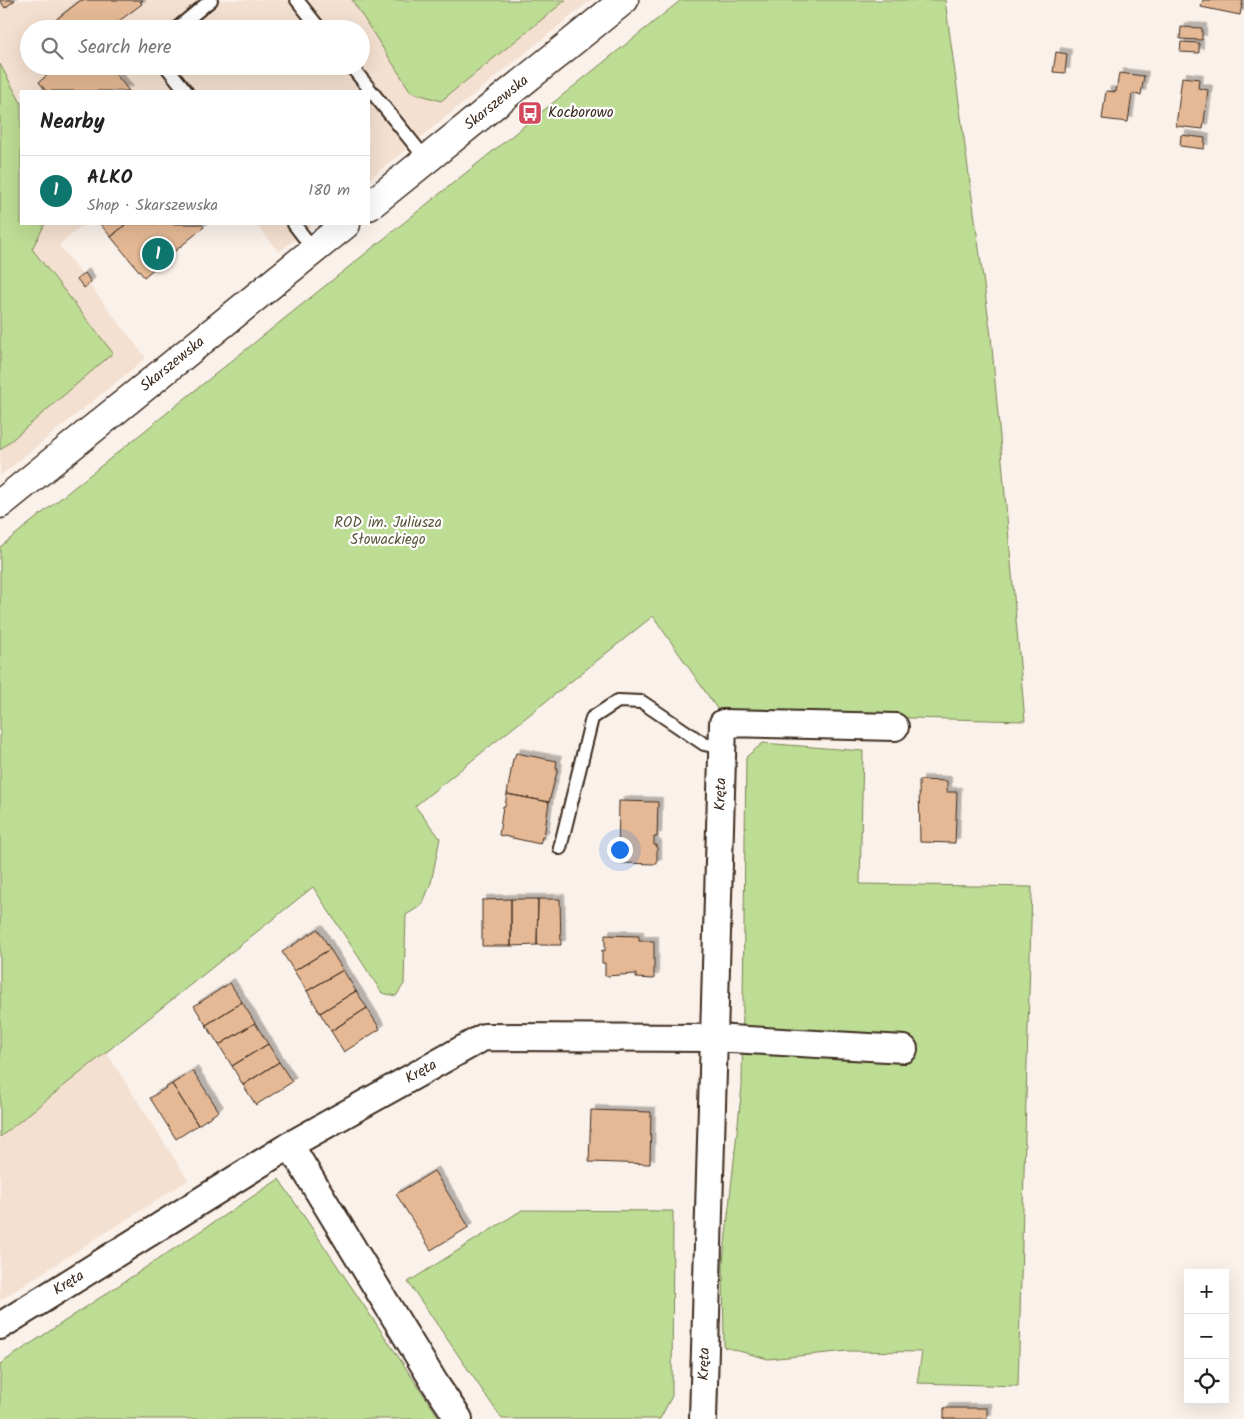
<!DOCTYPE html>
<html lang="en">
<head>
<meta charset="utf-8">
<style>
  body { margin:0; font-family:Kalam,sans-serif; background:#f6f6f6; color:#222 }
  .controls { position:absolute; right:15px; bottom:15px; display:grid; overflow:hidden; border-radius:0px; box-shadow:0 5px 20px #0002 }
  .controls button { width:45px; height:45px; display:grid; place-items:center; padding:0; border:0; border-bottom:1px solid #e0e0e0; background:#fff; color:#222; font:25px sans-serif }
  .you { position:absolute; left:619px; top:849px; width:18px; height:18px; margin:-12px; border:4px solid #fff; border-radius:50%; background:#1a73e8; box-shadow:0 0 0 8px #1a73e833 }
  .badge { display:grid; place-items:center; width:32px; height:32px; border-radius:50%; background:#0f766e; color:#fff; font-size:16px; font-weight:700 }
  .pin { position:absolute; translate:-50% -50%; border:2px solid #fff; box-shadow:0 1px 5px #0006 }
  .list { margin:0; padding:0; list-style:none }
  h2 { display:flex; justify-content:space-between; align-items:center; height:65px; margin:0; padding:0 20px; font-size:21px }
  h2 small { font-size:16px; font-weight:400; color:#767676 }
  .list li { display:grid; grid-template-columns:32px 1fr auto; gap:15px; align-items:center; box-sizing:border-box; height:70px; padding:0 20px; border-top:1px solid #e0e0e0 }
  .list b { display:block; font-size:19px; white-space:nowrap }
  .list p { margin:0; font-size:16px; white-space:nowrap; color:#767676 }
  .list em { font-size:16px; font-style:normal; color:#767676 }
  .icon { flex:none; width:28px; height:28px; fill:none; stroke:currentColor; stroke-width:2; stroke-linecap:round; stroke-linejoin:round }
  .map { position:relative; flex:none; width:1244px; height:1419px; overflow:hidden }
  .search { position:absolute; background:#fff; box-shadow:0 5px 20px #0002; left:20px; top:20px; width:350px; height:55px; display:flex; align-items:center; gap:12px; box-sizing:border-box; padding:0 18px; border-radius:28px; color:#767676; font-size:19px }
  .panel { position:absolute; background:#fff; box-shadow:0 5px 20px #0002; left:20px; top:90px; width:350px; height:135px; border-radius:0px }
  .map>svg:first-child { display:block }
</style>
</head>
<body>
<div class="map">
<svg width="1244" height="1419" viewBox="0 0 1244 1419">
  <defs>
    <filter id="shadow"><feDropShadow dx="4.5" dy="-4.5" stdDeviation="0" flood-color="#0004"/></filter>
  </defs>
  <rect width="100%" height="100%" fill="#faf1ea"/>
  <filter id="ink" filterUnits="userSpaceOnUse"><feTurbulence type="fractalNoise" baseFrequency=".02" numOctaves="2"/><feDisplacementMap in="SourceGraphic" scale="10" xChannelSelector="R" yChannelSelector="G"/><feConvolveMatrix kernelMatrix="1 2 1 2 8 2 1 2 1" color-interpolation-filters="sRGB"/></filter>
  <g filter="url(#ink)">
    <path fill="#f4e0d0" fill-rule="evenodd" d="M0,0h591l-222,179v-88h-348v133h63l-25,21 87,113 -146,118zM29,29h332v37h-332z
      M256,224h57l-34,28z
      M106,1052l82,128 -188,120v-163z"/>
    <path fill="#bddc94" stroke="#7c8359" d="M352,0h214l-125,101 -30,-9z
      M681,0h264l46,336 34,385 -305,-8 -67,-97 -238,190 25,32 -9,45 -9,22 -16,10 -2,69 -8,12 -14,-3 -69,-106 -313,250v-590z
      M0,64l21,39v121h24l-13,25 81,104 -113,97z
      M763,743l100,8 -3,133 172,3 -14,499 -101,-3 5,-31 -74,-1 -80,8 -44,-12 -1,-85 19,-176 4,-329z
      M279,1179l161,240h-440v-55z
      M522,1210l151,1 -1,185 -12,23h-158l-94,-137z"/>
    <path fill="#e5b995" stroke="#3b2a1e" filter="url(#shadow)" d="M0,0h15l-10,8z
      M81,0h62l-3,2 2,2 -34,25h-50l-5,-7z
      M1203,0h40l-3,15 -39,-8z
      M1181,27l21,1v12l-22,-1z
      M1181,42l18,1v10l-19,-1z
      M1056,52l11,2 -2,19 -12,-1z
      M59,66h50l20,25h-83l-7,-9z
      M1119,73l25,3 -3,19 -9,-1 -4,28 -26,-3 4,-28 10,1z
      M1182,77l17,2 -1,9 10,2 -5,39 -27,-3z
      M1181,135l24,3 -1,11 -24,-3z
      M100,224h26l-15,13z
      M126,224h75l3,3 -60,50 -33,-40z
      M85,273l6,9 -7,6 -7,-9z
      M516,753l41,8 -1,7h2l-9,34 -42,-8 6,-35h1z
      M919,780l28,1v11h10l-2,51 -35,-1z
      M507,794l42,8 -5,35h-2l-2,7 -41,-9 4,-29h2z
      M619,801l39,1 -1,35h-3v8h3v19l-39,-1z
      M511,899v47h-29v-46z
      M511,899h27l-1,46 -26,1z
      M538,899h22l1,46h-24z
      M318,929l12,20 -36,22 -12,-19z
      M605,935l34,1v5h15v38l-18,-1v-4l-31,2v-13h-3v-13l3,1z
      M330,949l13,21 -36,21 -13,-20z
      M343,970l13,21 -36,22 -13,-22z
      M230,983l12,19 -36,23 -12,-19z
      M356,991l11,17 -36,23 -11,-18z
      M242,1002l13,21 -36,22 -13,-20z
      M367,1008l13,21 -36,23 -13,-21z
      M255,1023l13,21 -36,22 -13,-21z
      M268,1044l11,18 -36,23 -11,-19z
      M279,1062l13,20 -36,23 -13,-20z
      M193,1071l26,40 -21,14 -26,-41z
      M172,1084l26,41 -22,14 -26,-41z
      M591,1110l60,2 -1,52 -61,-2z
      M434,1171l35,56 -38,23 -35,-56z
      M944,1408h43v11h-43z"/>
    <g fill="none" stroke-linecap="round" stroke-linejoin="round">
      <defs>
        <path id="lane" d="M297,0l23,29
          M176,29l35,-29
          M166,66l20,25
          M351,66l75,93
          M294,224l20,26
          M560,848l32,-130 26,-17 24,1 62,42 18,4"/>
        <g id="street">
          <path d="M290,1145l146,240 23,34"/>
          <path id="s1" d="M0,1326l290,-181 194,-108 229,1 191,11"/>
          <path id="s2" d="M703,1419l20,-696 172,4"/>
        </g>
        <g id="secondary">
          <path id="s3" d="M369,206l255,-206"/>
          <path id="s4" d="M0,504l346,-280"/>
        </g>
      </defs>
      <use href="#lane" stroke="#3b2a1e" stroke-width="16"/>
      <use href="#street" stroke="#3b2a1e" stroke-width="30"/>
      <use href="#secondary" stroke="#3b2a1e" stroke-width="31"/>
      <use href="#lane" stroke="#fff" stroke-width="12"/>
      <use href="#street" stroke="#fff" stroke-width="26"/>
      <use href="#secondary" stroke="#fff" stroke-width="28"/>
    </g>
  </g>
  <defs>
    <symbol id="bus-square" viewBox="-11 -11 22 22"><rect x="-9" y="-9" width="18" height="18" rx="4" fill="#d1495b" stroke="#fff"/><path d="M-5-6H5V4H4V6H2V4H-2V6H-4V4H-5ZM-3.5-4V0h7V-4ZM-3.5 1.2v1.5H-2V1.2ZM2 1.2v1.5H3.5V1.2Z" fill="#fff"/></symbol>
  </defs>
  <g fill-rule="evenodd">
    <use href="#bus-square" x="516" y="99" width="28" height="28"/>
  </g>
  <g text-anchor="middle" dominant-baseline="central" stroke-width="4.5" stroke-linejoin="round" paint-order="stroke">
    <g font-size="15" fill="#3b2a1e" stroke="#fff">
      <text stroke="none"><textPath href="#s3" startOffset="164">Skarszewska</textPath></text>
      <text stroke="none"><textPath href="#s4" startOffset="222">Skarszewska</textPath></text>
      <text stroke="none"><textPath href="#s2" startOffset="625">Kręta</textPath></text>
      <text stroke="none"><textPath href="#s1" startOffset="492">Kręta</textPath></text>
      <text stroke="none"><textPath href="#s1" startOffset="81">Kręta</textPath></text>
      <text stroke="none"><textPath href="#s2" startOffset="55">Kręta</textPath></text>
    </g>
    <g font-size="15" fill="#3b2a1e" stroke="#fff" text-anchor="start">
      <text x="548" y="113">Kocborowo</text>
    </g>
    <g font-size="15" fill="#5c563c" stroke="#fff">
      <text x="388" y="523">ROD im. Juliusza<tspan x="388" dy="17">Słowackiego</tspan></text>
    </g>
  </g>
</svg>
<div class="controls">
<button>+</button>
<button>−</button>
<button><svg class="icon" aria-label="locate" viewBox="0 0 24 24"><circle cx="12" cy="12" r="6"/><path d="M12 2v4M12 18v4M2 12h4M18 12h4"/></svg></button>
</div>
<div class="you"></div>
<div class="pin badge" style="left:158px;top:254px">1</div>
<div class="search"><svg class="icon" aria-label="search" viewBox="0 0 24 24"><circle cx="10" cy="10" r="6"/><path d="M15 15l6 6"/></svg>Search here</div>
<section class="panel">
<h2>Nearby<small></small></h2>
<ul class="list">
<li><span class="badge">1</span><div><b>ALKO</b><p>Shop · Skarszewska</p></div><em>180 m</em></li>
</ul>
</section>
</div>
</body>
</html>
